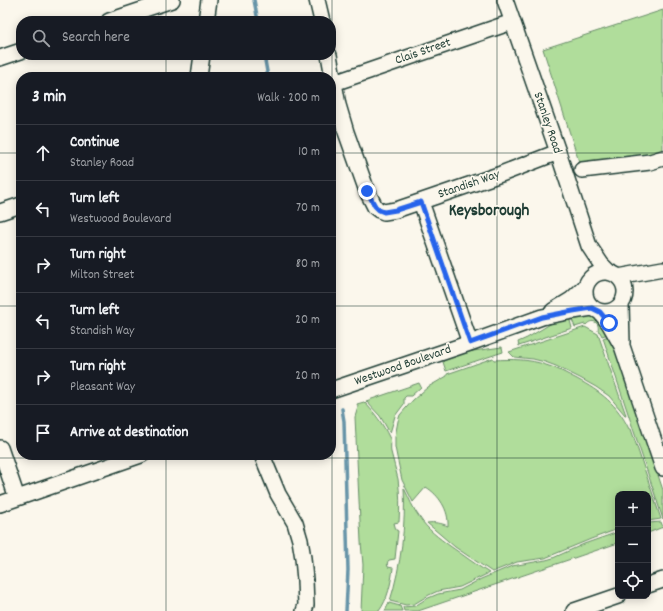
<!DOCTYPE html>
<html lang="en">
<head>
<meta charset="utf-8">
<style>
  body { margin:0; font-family:Dekko,sans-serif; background:#20242c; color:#f1f3f6 }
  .controls { position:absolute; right:12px; bottom:12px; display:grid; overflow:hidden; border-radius:8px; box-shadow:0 2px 10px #0003 }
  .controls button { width:36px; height:36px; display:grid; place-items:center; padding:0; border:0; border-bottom:1px solid #363941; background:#171b24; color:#f1f3f6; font:20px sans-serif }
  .stop { position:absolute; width:12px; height:12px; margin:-9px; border:3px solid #2563eb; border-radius:50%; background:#fff }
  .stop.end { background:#2563eb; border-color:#fff; box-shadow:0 1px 4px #0008 }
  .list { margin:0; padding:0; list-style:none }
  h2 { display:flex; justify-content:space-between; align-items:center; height:52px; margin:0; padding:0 16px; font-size:17px }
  h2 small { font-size:13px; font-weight:400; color:#9ea1a6 }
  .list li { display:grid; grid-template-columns:26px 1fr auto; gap:12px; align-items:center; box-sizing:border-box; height:56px; padding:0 16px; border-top:1px solid #363941 }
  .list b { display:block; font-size:15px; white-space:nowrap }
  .list p { margin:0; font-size:13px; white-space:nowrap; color:#9ea1a6 }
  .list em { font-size:13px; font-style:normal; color:#9ea1a6 }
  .icon { flex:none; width:22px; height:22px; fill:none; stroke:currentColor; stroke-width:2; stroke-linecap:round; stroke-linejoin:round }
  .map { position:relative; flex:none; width:663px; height:611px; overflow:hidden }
  .search { position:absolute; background:#171b24; box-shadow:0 2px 10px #0003; left:16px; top:16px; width:320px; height:44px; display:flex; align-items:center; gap:10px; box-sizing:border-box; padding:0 14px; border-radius:16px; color:#9ea1a6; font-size:15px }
  .panel { position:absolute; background:#171b24; box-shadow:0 2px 10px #0003; left:16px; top:72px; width:320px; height:388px; border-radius:16px }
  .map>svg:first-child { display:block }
</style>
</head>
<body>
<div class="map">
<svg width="663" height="611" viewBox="0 0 663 611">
  <rect width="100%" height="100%" fill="#fbf7ec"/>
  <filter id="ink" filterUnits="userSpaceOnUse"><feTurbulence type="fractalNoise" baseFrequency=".025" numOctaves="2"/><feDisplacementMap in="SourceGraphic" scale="8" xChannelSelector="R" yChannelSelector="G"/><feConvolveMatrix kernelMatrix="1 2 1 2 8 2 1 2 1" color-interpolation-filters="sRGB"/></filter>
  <g filter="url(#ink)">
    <path fill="#b0dd9b" stroke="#688d68" d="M663,10v143l-82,15 -38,-119z
      M594,315l17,18 -9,3 -2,-4 -2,-1c2,-9 -6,-13 -12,-6l-1,-1 -10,3 -4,-10z
      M569,317l3,11 -53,18 -1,-4 9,-4 25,-15z
      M585,327l13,7 28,81h-1l-16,-19 -13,-9 -16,-9 -24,-12 -11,-4 -12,-3 -19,-2 -5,-5z
      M611,335l52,155v29l-60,-181z
      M502,347l1,5 -57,19 -3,-9 1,-2 22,-8z
      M493,358l1,2c17,-1 36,-1 52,5 11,3 21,9 31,14 24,13 40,25 52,50h2l30,90 -13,2v-27h-30v35l-27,10 -46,19 -28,4 -25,10 -37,-25 -28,-24c8,-1 14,0 21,3 1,-16 -9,-31 -22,-39l-13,15 -11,-22 -5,-23 -2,-10v-10l3,-16 2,-6 13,-15 15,-13 19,-11v-2z
      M419,383l2,4 -10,9h-5l-2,2v6l-9,12 -5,17 -10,-17 -14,-15z
      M364,402c10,10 19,22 25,35 3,4 1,10 2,15 2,9 5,18 7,27 2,14 2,29 1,43l-5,1 2,7 2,1 -3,28 -6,1c-2,2 -2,4 -1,7l5,1c-2,15 -5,31 -14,43h-18l2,-46 -2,-23 -6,-125 3,-10 -1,-3z
      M404,488c5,10 9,21 16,30 7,11 19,20 30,28 13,9 25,18 39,27l-29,14 -22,4 -9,4 -15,9 -8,1 -16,-4c11,-35 16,-77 14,-113z
      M661,522l2,5 -15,6v-10z
      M618,532v11l-200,68h-14l-1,-4 12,-1 11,-7 12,-5 22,-4 21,-11 31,-13 34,-6 7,-2 31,-14z
      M389,603l11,3 2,5h-17z"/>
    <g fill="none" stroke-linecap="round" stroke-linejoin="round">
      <path stroke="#6895a9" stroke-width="3.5" d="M254,0l4,21
        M264,55l4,22
        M342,409l2,12 4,149 -2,41"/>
      <defs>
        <path id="minor" d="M317,0l5,21
          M505,0l53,152 31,94 12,18 8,8
          M109,21l63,-21
          M206,21l3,-21
          M329,55l9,50 8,27 21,59 8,16 4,3 5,2 12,-2 105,-36 57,-22
          M0,58l21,-7
          M199,77l3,-22
          M334,83l178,-61
          M582,170l68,-8 13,-4
          M421,202l49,141
          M0,212l21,-7
          M585 292a20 20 0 1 1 40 0a20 20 0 1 1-40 0Z
          M618,277l45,-8
          M621,304l1,39
          M553,311l18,-11 14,-13
          M600,312l9,11 13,23 41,122
          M331,390l139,-47 72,-26 31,-6 19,-3
          M0,448l17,50
          M262,455l16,39 17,29 5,17 3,18 2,22 1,25 -2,6
          M0,504l141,-49
          M648,585l15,-5
          M574,611l44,-15"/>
      </defs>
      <use href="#minor" stroke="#1f3d34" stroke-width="18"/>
      <use href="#minor" stroke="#fbf7ec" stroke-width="15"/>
    </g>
  </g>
  <g fill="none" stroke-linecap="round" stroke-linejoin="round" filter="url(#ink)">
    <path stroke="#2563eb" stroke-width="5" d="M367,191l8,15 4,4 5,2 12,-2 25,-8 49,141 72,-26 31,-6 19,-3 8,4 9,11"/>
  </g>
  <path fill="none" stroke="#1f3d34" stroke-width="1" stroke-opacity="0.55" d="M166,0v21M332,0v611M497,0v611M166,55v22M0,153h21M331,153h332M0,306h21M331,306h332M166,455v156M0,458h663"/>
  <g text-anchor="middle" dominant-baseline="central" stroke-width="3.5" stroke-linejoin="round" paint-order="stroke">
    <g font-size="13" fill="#1f3d34" stroke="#fbf7ec">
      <text transform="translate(423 52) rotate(-19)">Clais Street</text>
      <text transform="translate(547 123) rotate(71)">Stanley Road</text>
      <text transform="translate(469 185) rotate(-19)">Standish Way</text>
      <text transform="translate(403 366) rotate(-19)">Westwood Boulevard</text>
    </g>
    <g font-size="17" font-weight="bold" fill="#1f3d34" stroke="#fbf7ec">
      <text x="489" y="212">Keysborough</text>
    </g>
  </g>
</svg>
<div class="controls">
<button>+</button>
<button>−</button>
<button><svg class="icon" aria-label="locate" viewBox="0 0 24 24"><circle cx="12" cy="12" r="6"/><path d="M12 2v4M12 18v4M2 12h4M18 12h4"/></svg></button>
</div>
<div class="stop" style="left:609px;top:323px"></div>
<div class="stop end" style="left:367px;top:191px"></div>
<div class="search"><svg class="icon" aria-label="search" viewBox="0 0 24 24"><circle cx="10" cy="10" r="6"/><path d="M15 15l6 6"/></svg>Search here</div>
<section class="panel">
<h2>3 min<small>Walk · 200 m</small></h2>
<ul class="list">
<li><svg class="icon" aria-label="ahead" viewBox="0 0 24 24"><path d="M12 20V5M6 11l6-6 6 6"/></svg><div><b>Continue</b><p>Stanley Road</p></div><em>10 m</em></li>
<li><svg class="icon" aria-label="left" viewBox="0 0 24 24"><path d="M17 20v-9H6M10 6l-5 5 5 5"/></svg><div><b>Turn left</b><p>Westwood Boulevard</p></div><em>70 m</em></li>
<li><svg class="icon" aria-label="right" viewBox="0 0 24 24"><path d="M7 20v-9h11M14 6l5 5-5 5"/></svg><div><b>Turn right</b><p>Milton Street</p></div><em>80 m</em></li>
<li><svg class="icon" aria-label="left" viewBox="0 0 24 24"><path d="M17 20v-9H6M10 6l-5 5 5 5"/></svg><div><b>Turn left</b><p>Standish Way</p></div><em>20 m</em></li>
<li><svg class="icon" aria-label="right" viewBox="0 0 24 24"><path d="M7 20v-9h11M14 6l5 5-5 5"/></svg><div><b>Turn right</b><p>Pleasant Way</p></div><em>20 m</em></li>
<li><svg class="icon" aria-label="arrive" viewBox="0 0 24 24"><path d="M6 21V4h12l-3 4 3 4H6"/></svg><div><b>Arrive at destination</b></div></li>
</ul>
</section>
</div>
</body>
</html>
